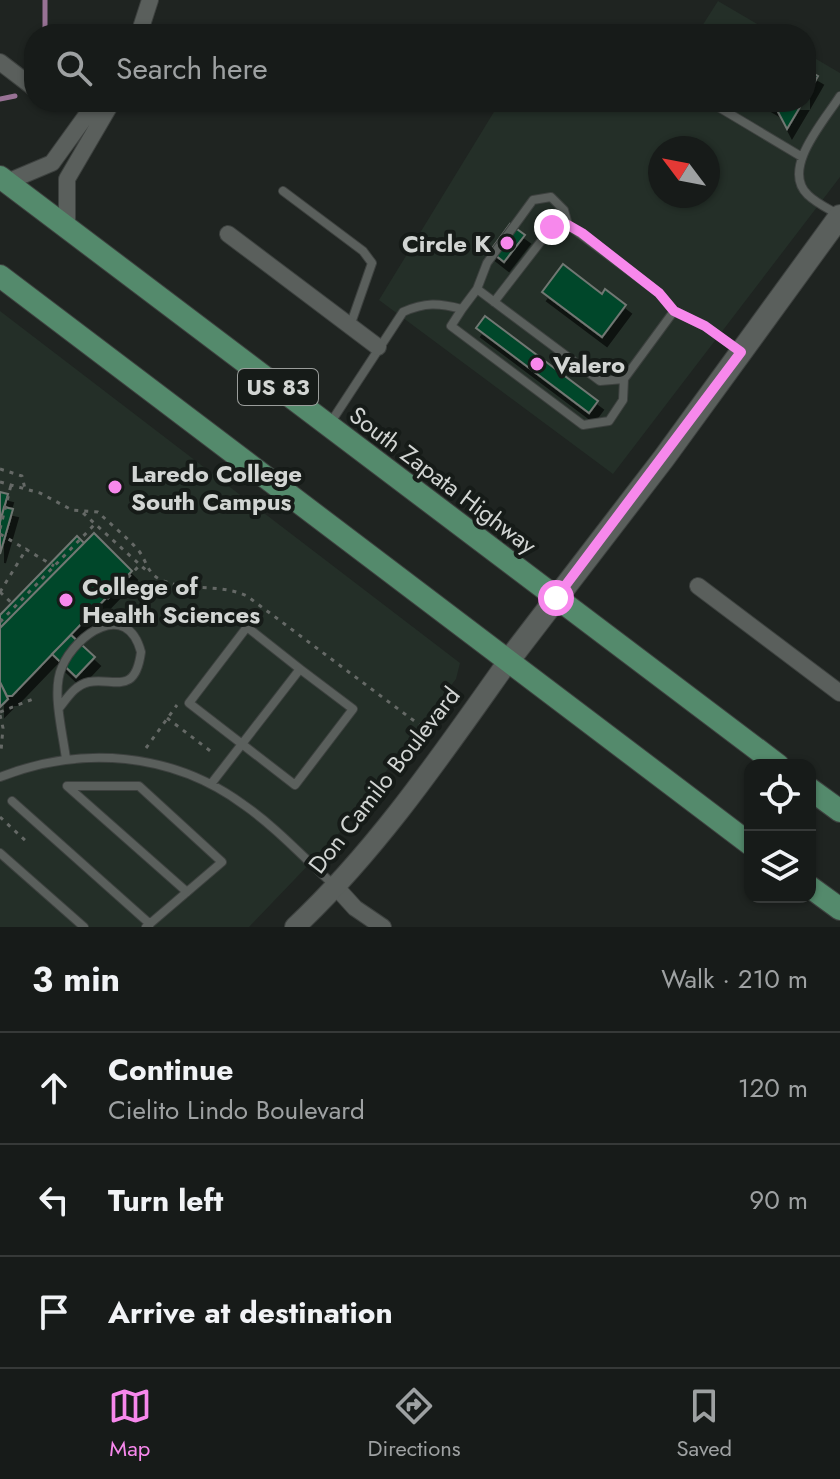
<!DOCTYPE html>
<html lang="en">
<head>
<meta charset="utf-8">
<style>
  body { margin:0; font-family:Jost,sans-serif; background:#242826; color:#f1f3f6 }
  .controls { position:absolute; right:24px; bottom:24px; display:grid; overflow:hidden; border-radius:16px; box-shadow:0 2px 6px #0004 }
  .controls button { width:72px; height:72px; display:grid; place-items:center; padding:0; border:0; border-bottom:2px solid #363938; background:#171b19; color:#f1f3f6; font:40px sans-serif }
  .compass { position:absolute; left:648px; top:136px; width:72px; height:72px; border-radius:50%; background:#171b19; box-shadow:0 2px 6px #0004; rotate:302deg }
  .stop { position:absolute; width:24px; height:24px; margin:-18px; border:6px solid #f788ec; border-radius:50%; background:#fff }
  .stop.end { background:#f788ec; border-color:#fff; box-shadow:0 2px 8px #0008 }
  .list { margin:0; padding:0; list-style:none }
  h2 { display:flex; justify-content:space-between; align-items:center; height:104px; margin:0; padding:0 32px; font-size:34px }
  h2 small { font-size:26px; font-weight:400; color:#9ea1a2 }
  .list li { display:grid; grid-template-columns:52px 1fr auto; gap:24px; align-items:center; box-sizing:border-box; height:112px; padding:0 32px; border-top:2px solid #363938 }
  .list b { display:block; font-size:30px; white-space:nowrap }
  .list p { margin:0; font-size:26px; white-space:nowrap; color:#9ea1a2 }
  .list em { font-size:26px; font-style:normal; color:#9ea1a2 }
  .icon { flex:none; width:44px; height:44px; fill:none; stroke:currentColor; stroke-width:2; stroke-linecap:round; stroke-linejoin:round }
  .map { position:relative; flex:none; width:840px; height:927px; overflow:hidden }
  .search { position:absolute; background:#171b19; box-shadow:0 2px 6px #0004; left:24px; right:24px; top:24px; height:88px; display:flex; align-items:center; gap:20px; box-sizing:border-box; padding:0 28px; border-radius:32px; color:#9ea1a2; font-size:30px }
  .sheet { height:440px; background:#171b19 }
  nav { display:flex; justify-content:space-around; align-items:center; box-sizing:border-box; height:112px; border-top:2px solid #363938; background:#171b19; font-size:22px; color:#9ea1a2 }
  nav a { display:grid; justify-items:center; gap:4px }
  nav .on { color:#f788ec }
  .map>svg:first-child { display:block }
</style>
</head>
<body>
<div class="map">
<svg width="840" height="927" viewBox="0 0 840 927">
  <defs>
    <filter id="shadow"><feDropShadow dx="5" dy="9" stdDeviation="0" flood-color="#0009"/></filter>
  </defs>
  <rect width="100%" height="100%" fill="#1f2421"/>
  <path fill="#242f28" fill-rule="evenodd" d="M718,1l56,33h-77z
    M806,53l34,20v104l-227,297 -234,-174 121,-198h306zM660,148h48v48h-48z
    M0,311l460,352 -4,16 -116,153 -91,95h-249z"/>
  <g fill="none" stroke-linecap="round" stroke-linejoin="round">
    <path stroke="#987295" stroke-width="5" d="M45,34v-34
      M0,99l15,-3"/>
  </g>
  <path fill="#024729" stroke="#717773" stroke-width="2" filter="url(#shadow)" d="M806,69l12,7 -12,21z
    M766,102h37l-16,27 -11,-21z
    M510,224l15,11 -21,27 -14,-11z
    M563,264l39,30 3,-5 21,16 -24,32 -60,-45z
    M485,316l113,85 -9,12 -113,-85z
    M0,492l8,2 -8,28z
    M4,507l9,2 -13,45v-32z
    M94,533l38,38 -120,125h-5l-7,-14v-54z
    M77,536l7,7 -84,85v-13z
    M71,635l24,22 -19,20 -24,-23z
    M0,682l8,17 -8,8z"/>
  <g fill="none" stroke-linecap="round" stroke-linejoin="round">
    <defs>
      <path id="service" d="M710,102l92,55
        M283,191l80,60 9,12 -22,63
        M839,215c-10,-6 -23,-12 -31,-20 -28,-26 17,-75 32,-99
        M477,289l10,-26 46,-63 18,-3 13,13 4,15
        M494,302l58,-75 16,-2 91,68 15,18
        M462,309l15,-20 123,92 24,-2
        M329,425l74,-113c22,-10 36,-9 59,-3l-11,17 132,99 26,-4 14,-21 1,-21 50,-68 31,15 36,26
        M60,707c8,-10 15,-22 29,-25 24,-5 46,15 52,-30 -14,-53 -65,-18 -79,15 -11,24 1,66 4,92
        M0,777c82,-32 172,-25 244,28 33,23 61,54 91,81
        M211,784l89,-115 -53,-42 -58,76 106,82 58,-76 -53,-40
        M12,801l138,123
        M0,853l84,74
        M146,927l76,-65 -83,-76h-72l120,106"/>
      <path id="minor" d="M139,34l11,-34
        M0,62l34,26
        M7,182l45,-19 44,-61
        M67,227v-48l45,-77
        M228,234l150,113
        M698,586l142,107
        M335,886l20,22 28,19"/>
      <path id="tertiary" d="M295,927c83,-78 148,-174 214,-267"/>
      <path id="secondary" d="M509,660l155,-202 176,-242"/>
      <path id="primary" d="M0,177l778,588
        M0,276l750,568
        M810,789l30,22
        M810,887l30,22"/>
    </defs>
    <use href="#service" stroke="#3d413f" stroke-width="10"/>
    <use href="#minor" stroke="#3d413f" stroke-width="18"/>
    <use href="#tertiary" stroke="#3d413f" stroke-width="22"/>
    <use href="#secondary" stroke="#3d413f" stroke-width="24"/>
    <use href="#primary" stroke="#3d413f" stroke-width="24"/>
    <path stroke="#656966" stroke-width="3" stroke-dasharray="4 6" stroke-linecap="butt" d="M0,469l22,7 3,13
      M0,482l40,11 32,17 26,2c13,13 29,25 41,39 8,11 8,22 22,29 28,12 59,3 86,16l178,133
      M83,513l65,59
      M0,529l11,-44
      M0,534l54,32
      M0,592l27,-44
      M0,592l15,14
      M107,599l32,-33
      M0,622l95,-98
      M0,712l33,-13
      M0,715l3,13 -2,23
      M167,718l46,35
      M146,748l31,-43
      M0,817l28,26"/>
    <use href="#service" stroke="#5a5f5c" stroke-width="8"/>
    <use href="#minor" stroke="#5a5f5c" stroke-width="16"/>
    <use href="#tertiary" stroke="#5a5f5c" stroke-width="20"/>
    <use href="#secondary" stroke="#5a5f5c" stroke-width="22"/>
    <use href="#primary" stroke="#548a6c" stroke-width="22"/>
  </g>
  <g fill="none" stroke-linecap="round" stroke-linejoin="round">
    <path stroke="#f788ec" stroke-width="10" d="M552,227l16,-2 14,8 77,60 15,18 31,15 36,26 -185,246"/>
  </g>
  <g fill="#f788ec" stroke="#161b18" stroke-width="3">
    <circle cx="507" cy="243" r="8"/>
    <circle cx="537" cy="364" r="8"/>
    <circle cx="115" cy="487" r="8"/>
    <circle cx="66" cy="600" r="8"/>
  </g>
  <g text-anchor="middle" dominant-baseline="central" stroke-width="8" stroke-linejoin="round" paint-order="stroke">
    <rect fill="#161b18" stroke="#9a9d9b" stroke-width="2" x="238" y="369" width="80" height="36" rx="6"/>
    <g font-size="22" font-weight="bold" fill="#d2d5d3">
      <text x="278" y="387">US 83</text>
    </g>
    <g font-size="24" font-weight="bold" fill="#d2d5d3" stroke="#161b18" text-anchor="start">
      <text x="491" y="243" text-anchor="end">Circle K</text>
      <text x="553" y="364">Valero</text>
      <text x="131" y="473">Laredo College<tspan x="131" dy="28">South Campus</tspan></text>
      <text x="82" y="586">College of<tspan x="82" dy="28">Health Sciences</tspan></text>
    </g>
    <g font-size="24" fill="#d2d5d3" stroke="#161b18">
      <text transform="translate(443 480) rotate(37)">South Zapata Highway</text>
      <text transform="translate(384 780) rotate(-52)">Don Camilo Boulevard</text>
    </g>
  </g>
</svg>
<div class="controls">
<button><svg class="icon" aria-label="locate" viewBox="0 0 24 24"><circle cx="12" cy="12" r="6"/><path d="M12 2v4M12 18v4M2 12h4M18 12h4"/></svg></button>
<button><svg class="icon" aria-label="layers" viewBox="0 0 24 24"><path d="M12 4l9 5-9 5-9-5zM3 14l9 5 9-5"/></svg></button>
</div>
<svg class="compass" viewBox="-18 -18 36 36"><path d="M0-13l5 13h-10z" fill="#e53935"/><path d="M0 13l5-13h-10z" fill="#9ea1a2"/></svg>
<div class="stop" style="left:556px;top:598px"></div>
<div class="stop end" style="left:552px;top:227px"></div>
<div class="search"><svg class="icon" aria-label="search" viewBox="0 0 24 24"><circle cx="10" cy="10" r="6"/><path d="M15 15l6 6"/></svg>Search here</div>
</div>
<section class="sheet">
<h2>3 min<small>Walk · 210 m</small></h2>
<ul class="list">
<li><svg class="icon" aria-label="ahead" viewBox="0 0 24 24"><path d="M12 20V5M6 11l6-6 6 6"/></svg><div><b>Continue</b><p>Cielito Lindo Boulevard</p></div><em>120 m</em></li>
<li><svg class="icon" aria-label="left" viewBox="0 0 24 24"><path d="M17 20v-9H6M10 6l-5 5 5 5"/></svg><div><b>Turn left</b></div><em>90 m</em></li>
<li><svg class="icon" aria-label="arrive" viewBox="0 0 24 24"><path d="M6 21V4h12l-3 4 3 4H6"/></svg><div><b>Arrive at destination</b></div></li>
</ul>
</section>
<nav>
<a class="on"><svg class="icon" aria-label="map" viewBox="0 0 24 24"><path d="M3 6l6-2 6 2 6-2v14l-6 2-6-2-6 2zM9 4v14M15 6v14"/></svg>Map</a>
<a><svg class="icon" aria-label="directions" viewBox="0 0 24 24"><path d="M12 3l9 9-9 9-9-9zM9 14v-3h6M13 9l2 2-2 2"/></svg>Directions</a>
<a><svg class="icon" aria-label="saved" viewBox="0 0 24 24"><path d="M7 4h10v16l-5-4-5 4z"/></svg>Saved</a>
</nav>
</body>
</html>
